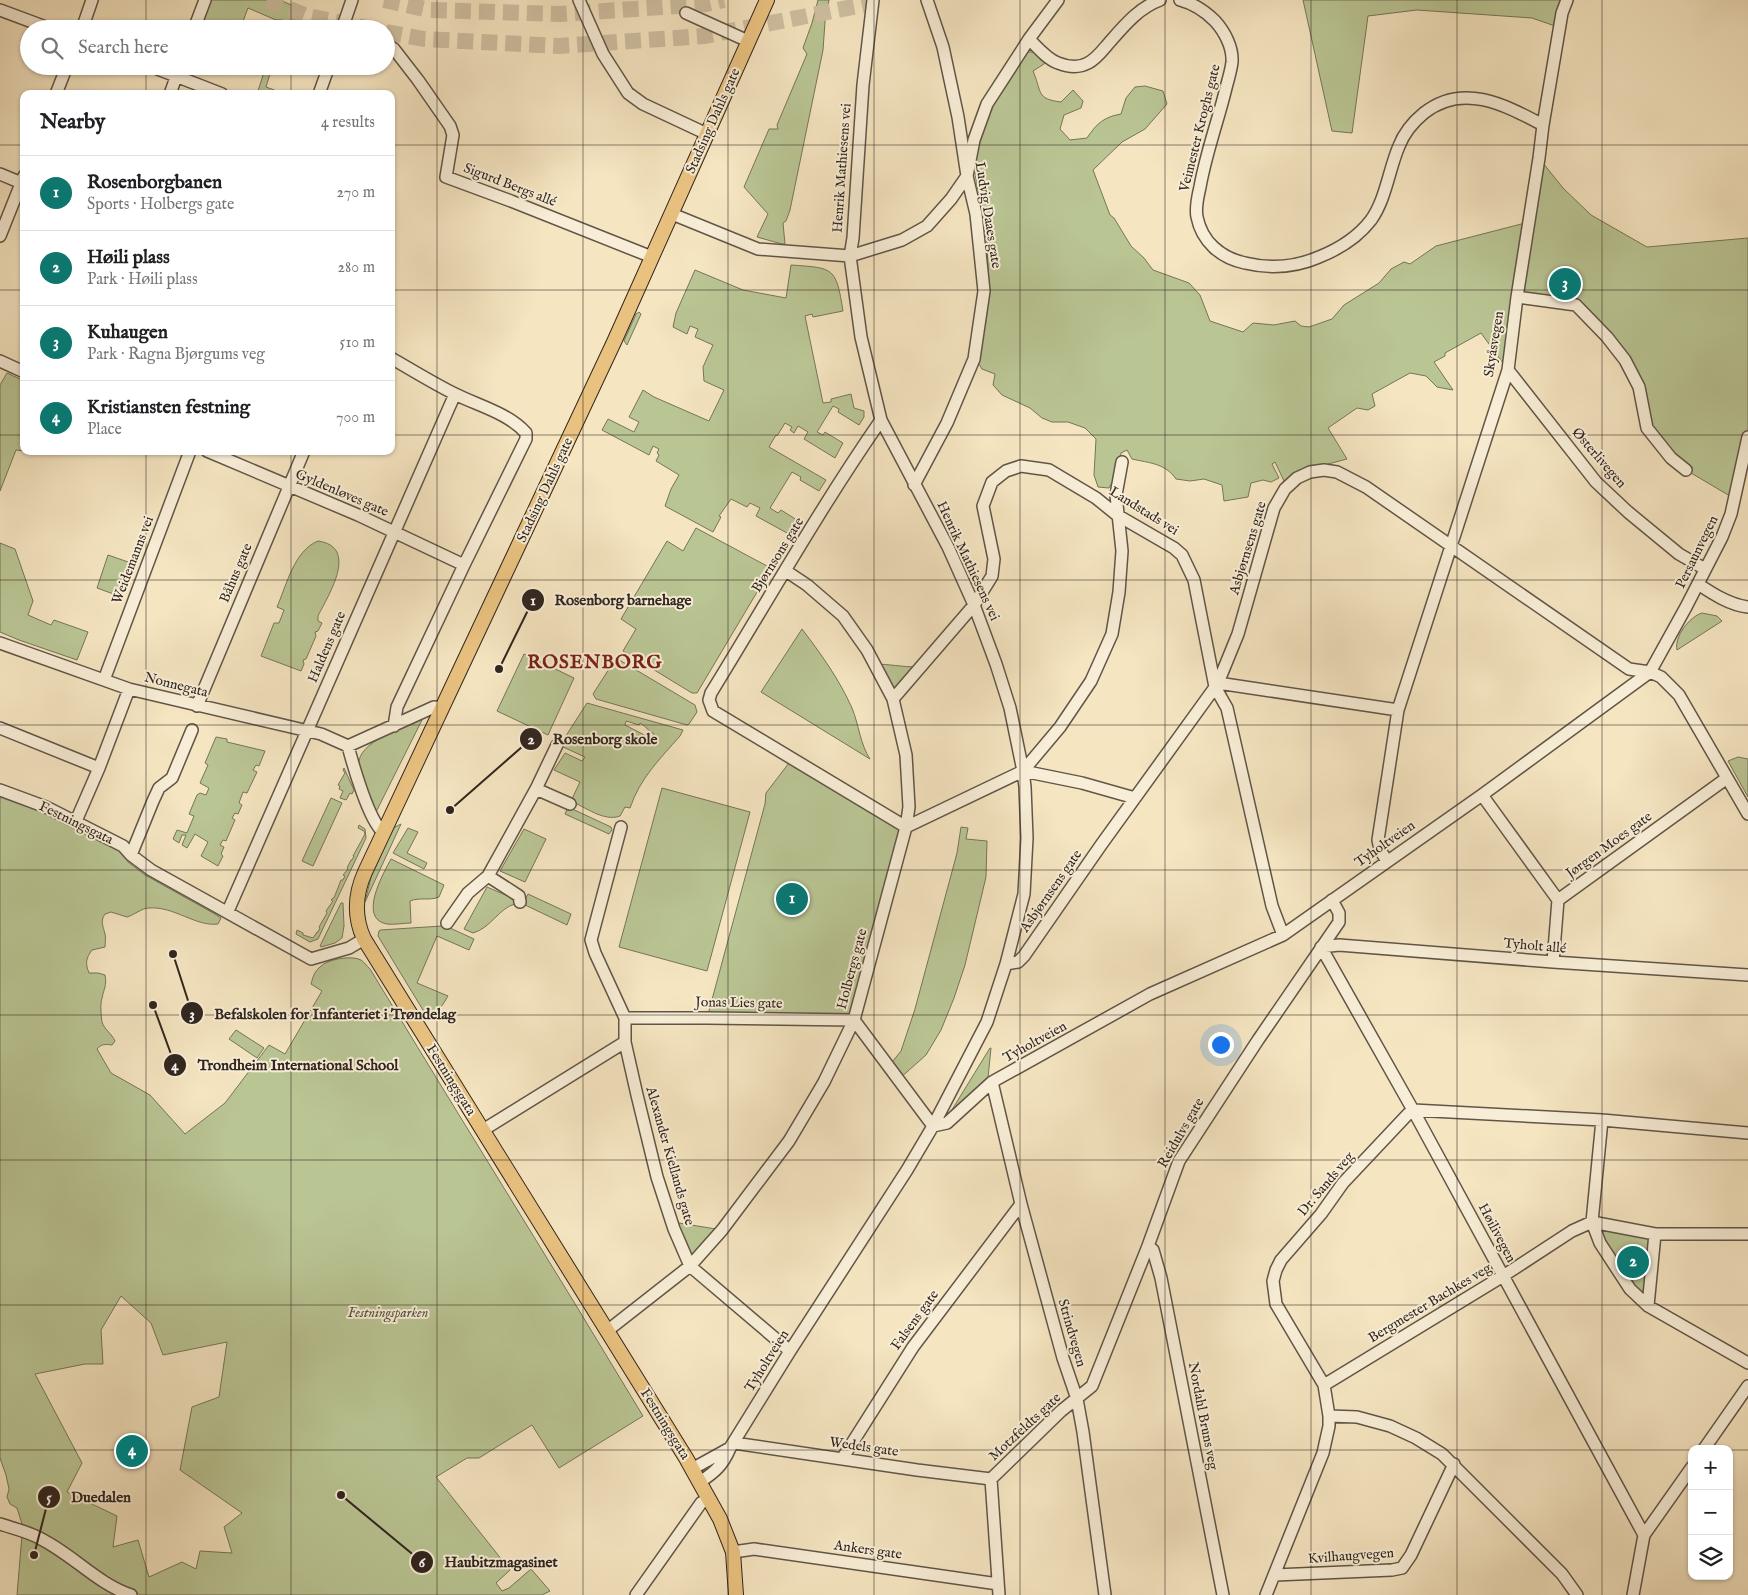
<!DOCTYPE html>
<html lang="en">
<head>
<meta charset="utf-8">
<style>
  body { margin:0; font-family:"IM FELL English",serif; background:#f6f6f6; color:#202124 }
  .controls { position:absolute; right:15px; bottom:15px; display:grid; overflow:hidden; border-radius:10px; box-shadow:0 1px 4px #0004 }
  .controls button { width:45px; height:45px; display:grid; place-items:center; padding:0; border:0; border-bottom:1px solid #e0e0e0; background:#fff; color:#202124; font:25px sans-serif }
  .you { position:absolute; left:1220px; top:1044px; width:18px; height:18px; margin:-12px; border:4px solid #fff; border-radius:50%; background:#1a73e8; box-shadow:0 0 0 8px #1a73e833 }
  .badge { display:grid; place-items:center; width:32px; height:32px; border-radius:50%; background:#0f766e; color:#fff; font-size:16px; font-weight:700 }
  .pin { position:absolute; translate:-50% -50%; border:2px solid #fff; box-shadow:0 1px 5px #0006 }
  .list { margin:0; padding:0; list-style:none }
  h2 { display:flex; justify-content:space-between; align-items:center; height:65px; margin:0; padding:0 20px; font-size:21px }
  h2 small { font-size:16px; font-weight:400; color:#757577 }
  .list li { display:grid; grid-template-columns:32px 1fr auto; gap:15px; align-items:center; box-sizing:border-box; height:75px; padding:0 20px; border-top:1px solid #e0e0e0 }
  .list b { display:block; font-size:19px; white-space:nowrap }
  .list p { margin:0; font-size:16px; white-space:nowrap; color:#757577 }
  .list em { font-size:16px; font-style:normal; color:#757577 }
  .icon { flex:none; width:28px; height:28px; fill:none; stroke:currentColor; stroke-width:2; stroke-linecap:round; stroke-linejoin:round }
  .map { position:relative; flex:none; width:1748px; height:1595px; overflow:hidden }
  .search { position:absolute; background:#fff; box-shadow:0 1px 4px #0004; left:20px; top:20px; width:375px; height:55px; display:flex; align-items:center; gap:12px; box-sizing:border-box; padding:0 18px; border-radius:28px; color:#757577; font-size:19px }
  .panel { position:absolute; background:#fff; box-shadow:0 1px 4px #0004; left:20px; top:90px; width:375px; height:365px; border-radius:10px }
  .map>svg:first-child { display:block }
</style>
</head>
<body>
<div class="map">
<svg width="1748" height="1595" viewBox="0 0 1748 1595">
  <rect width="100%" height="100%" fill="#f5e5c1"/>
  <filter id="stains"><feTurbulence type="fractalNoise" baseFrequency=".004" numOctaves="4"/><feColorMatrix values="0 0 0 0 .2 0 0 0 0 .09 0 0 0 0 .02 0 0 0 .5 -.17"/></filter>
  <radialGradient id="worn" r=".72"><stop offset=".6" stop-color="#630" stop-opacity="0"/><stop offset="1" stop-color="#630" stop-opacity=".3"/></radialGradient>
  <path fill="#bac594" stroke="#75755a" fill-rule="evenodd" d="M205,0h75l18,8 -7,21h-13l4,-9h-6l-28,-12 -8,21h-38l-7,-3z
    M818,0h11l-4,22 -2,28 -33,160 -4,11 -3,2 2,21h-3l-25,-7 11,-23 -24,-27 25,-58h9l-1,-4 30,-71 -4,-6 9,-25z
    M1303,0h259l-7,26 -23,-8 -115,-8 -49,6 -16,117 -20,-2z
    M1027,52h9l10,8 -2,4 -11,7c9,21 3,28 28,31l12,-12 10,11 -2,7 -17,7 -4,14 10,11 17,-2c10,-15 17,-21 34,-24l5,-16 9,-11 10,-1 18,5 4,13 -22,25 -23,13 -29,28 17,45 4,3 17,28 13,12 9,12 36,13 11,12 10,26 33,11 10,-9 21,2 21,-4 6,5 8,1 23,-8 12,-14 35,-22 12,-14 13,-7 6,2 26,-18 93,-24 10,-64 24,30 28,27 56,32 101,-9v199l-13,62 -49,-29 -34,-34 -13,-49 -62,-82 -60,-8 -9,73 -27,-37 -36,20v3l-11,6 19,28 -16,-3 -11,-11 -16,-3 -38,21 3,12 -7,4 -11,-2 -29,20 19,31 -34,9 -29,13 -9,-19 -3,2 7,14 -8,4 -8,-2 -12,3 -3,14 -24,4 -2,-16 -18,-6 -14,2 -14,-2c-11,-16 -27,-16 -44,-20l-5,-9 -6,3 -3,18 -9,17 -11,-1 -4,-12 2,-36 -11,-11 -17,-6h-16l-10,-4 -12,-10 -28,-13 -9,-10 2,-11 -13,-5 -5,-8 9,-40 3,-28 -2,-49 -13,-76 3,-19 14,-42z
    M261,66l11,1 -6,20 19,7h-28l8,-25z
    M791,265c43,3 45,2 52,46l-30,6 -1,-3 -7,2 18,87 8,-1v-3l20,-5 3,14 10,3v6l-5,8 -21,-13 1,-3 -6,-3 -16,26 6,3 2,-3 18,11 -8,15 -31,-19 4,-7 -10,-6 -4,7 -4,-3 2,-3 -7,-4 -8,13 -1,-1 -7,12 57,33 -7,11 -19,-11 1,-3 -9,-5 -22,36 8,5 3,-3 16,10 -10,13 -31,-17 4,-8 -10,-5 -3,4 -16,-8 -12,17 2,1 -8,15 -48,-26 6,-17 8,-14 -23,-14 3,-6 -2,-2 2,-4 -6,-3 -4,9 -47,-25 6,-11 26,13 5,-10 -10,-5 14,-27 11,7 55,24 15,-31 -20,-9 -1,-14 10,-22 -18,-8 3,-8 -8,-3 -3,8 -14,-7 3,-14 19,-43 48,20 43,8z
    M639,312l2,2 -14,31 -3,-4 12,-27z
    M7,373l17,8v70l-8,-1 -16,41v-106z
    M696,528l71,38 2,6 -72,121h-5l-69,-42 13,-22 -15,-10 46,-78 16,10z
    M318,541c41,6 11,53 0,75v5l4,2 -4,8 -3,1 1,4 -10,23 -3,1 1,4 -3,7 -40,-15 13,-33h5l5,-13 -7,-3c10,-23 17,-56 41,-66z
    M0,543l15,6 18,52 -5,14 23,10 3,-5 34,12 -11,28 -58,-20 -19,-8z
    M108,555l23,8 -12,33 -22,-8z
    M1702,613l15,3 5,5 -45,29c-3,-13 12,-33 25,-37z
    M802,629c19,25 37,50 50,79 7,17 8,36 18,51l-109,-67z
    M524,654l50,24 -26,57 -51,-24z
    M616,658l79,47 2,7 -8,12 -2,1 -91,-26 -3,-5z
    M874,664c16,0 27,3 43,3l-24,32z
    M587,703l96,27 -3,6c-20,23 -40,42 -50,72l-5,-1 -5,9c-16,6 -35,-9 -49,-15l9,-19 -26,-12 11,-17 17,8 3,-4 -22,-10 -1,-5zM626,721l13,4 1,-2c6,3 8,8 14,11v6l-29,-15z
    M418,720h4l-46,92c-4,-12 -15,-37 -17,-48 -2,-21 44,-37 59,-44z
    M216,737l11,2v3l38,9 -6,15 -3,-1 -3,5 4,2 -10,21 -4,-1 -4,11 3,2 -4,9 -3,-1 -3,5 3,2 -9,21 -3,-1 -3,5 4,2 -3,7 2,2 -5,10 -17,-10 7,-14 -13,-8 -8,14 -5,-3 4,-10h-4l-3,8 -6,-4 4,-9 10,3 7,-17 -5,-2 8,-19 3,-2 6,2 3,-7 -9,-5 8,-18 -3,-2z
    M1738,757l10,2v38l-20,-36z
    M792,759l114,68 -52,193 -147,-2 58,-214 1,-11z
    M344,768l10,22 -2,4 -2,-1 -4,7 -6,-2 3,-7 -4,-2 1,-3 -2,-1 7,-12 -2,-3z
    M662,788l88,24 -43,159 -88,-24z
    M0,790l120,58 8,14 17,13 70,39 6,4 -3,6c-22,3 -44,-18 -69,-16 -7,0 -15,7 -22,9l-16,-5 -6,2c-5,7 -2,12 0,20 1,4 0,9 0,13l-13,3c-6,8 -7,13 -3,23h9l7,2c2,11 -1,13 -3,23 -2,7 -1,17 0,24 2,7 10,12 13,19l-3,4c-7,-1 -11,-1 -15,4l14,24 39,22 35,39 40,-31 44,-58 16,9 37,-63 -11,-7c2,-7 3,-12 9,-17 7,-8 32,-12 41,-7 3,2 6,6 9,9 90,149 183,297 273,447l-84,52 -27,-43 -53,33h-12l-31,19 74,93 -14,13 6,8 7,-3 22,-19 19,22 -8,4h-401l-35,-17 -83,-51 -6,-19 -7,-4 -3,-7 2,-8 -3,-14 -6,-17zM121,1296l30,27 12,32 64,-13 -8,55 -27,10 -12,63 62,43 -18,14 8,26 -32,-2 -4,18 -14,-7 -33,15 -11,-37 -25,7 4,-31 -50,-24 15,-29 -47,-89 50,-10h18l-2,-34z
    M331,798l11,5 -29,63 -11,-5z
    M568,807l43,20 1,3 -3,4 -44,-20z
    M401,824l-36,78 6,-25 22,-49z
    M359,825l6,4 1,9 -48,101 -8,3 -14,-8 1,-4 6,3v2l10,3 4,-6h1l2,-4 -1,-1 8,-14 -1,-2 7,-10 -2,-1 2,-2h1l7,-18h2l2,-4 -2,-1 5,-6 -1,-1 4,-8h1l2,-4h-1l12,-22 -1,-3 -6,-3z
    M961,827l7,1 -2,11 21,2 -1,36 -21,88 -11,33 -13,32 -15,25 -27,24 -10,-13 12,-15 14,-42 42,-156z
    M408,828l10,4 -11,21 20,10 -3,6 -31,-16z
    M524,829l22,10 -21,43 -25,-11z
    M391,859l53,26 -5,12c-9,4 -20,0 -29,4l1,22c-7,0 -17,2 -24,1 -30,-5 -3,-52 4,-65z
    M487,887l30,13 -2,4c-16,4 -24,24 -42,29l-9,-4z
    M528,894l43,20 -4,11 -44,-21z
    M341,903h2l1,23 -2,12 -7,5 -14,4 -1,-1z
    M442,926l8,2 24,11 -5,11 -32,-14 -20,47 31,13c-6,10 -10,18 -22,19l-48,-79 1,-5 1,-1z
    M236,1030l28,18 -7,10 -28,-19z
    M990,1048h1l-3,30 -3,5 -35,30z
    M679,1223l43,7 -32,36 -16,-37z
    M1602,1229l48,8 -4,56c-16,-3 -40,-47 -45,-62z
    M22,1535c33,17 61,42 93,60h-98z"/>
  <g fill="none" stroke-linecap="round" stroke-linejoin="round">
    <path stroke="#cebfa1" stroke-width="16" stroke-dasharray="16 8" stroke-linecap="butt" d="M267,0l40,16 65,13
      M384,0l45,10 132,4 145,-10 18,-4
      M386,32l38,7 135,7 146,-10 158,-31 14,-5"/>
    <defs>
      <path id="minor" d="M579,0l24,54 25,39 15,11 64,30
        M1180,0c15,4 25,11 35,21 10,11 18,27 17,41 -1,9 -4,18 -6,26 -8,33 -20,65 -26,99 -2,9 -5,20 -3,30 5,25 24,41 48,46 25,6 51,4 74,-6 20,-8 39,-20 52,-37 15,-21 18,-51 28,-74 5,-13 14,-24 25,-33 39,-31 81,-8 119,12
        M0,10l51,19
        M686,13l62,28
        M344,23l13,6
        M82,29l10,-29
        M194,29l11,-29
        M342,29l10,-29
        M1029,39c8,8 18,20 29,24 10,4 21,5 30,0 8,-4 14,-12 20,-19 15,-17 30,-36 52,-44
        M386,44l8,5 24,31 32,46 3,9 -7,42 65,24 141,56
        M150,66l72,28
        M56,94l11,-28
        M170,94l10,-28
        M319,94l10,-28
        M0,174l24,10
        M672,214l86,35 92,7 52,-16 25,-14 24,-27 16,-23 7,-36 13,-36 42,-65 29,-39
        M0,236l24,-60
        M1517,297l59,8 31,32 18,23 14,27 8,41 24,30 15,12
        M391,358c21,12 42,25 64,36 24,12 53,19 71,39v6l-62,126 -67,142 -3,19
        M0,361l24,11
        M1508,370l88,112 32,30 51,42 26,15
        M881,420c-61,88 -114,182 -170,273l-2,7 4,11 193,116
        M207,451l151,64 106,50
        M914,485l33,-62 27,-64 10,-68 -8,-77 -9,-38 -9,-59 -15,-70 -16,-47
        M1698,584c15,10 32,21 50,23
        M0,643l129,46 192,45 27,12 86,-39 8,1
        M104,680l86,-229
        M1218,683l180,27
        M893,699l81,-94 18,-29 2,-17 -11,-53 9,-24 14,-11 15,-5 28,4 47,28 21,17 57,33 8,7 12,25 21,107 12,21 45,198 11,29
        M197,706l107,-255
        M0,728l99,40
        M348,746c5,19 21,75 35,86
        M1023,771l59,12 53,15
        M536,789l34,15
        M0,790l46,17 77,39 8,9 20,15 160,89 38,-11 15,-9
        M1482,795l76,105
        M76,821l23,-53 30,-79
        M621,827l-30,113 4,13 30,65v24l12,53 20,82 17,52 16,37 100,85
        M906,827l117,-56 37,-44 31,-46 21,-47 7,-42 3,-41 -6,-56 6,-33
        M131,855l22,-54 6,-13 13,-10 20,-48
        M1387,861l-7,-11 -2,-10 20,-130 110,-340 9,-73 22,-139 4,-33 19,-112 5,-13
        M488,876l31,20 1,6
        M228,911l227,-517
        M447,923l21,-30 20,-17 48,-87 21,-44
        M1553,962l5,-62 169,-122
        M1006,964l12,-2 6,-6 77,-111 117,-162 20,-49 36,-126 11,-19 12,-11 13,-6 14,-2 13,2 29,15 263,182 21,3 11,5 18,18 69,119
        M625,1018h82l147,2 79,106
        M992,1082l29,122 42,154 14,41 6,33 22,163
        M933,1126l14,-3 45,-41 158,-88 133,-59 199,-140 168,-123 36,-65 36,-70 9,-23 17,-77
        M483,1130l142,-88
        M1592,1222l8,21 30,46 18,17 100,57
        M1592,1222l63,12h93
        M1148,1246l5,4 8,28 62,317
        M1648,1306l7,-72
        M607,1331l83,-65 32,-36 67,-89 35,-59 30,-62 52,-193 3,-20 -3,-52 -13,-56 -26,-49 -24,-34 -36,-31 -21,-14
        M1324,1385l179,-109 69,-45 20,-9 10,-102
        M1329,1416l28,1 33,9 26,12 26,16 120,120 15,21
        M734,1443l183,27 74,9
        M1704,1449l44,-63
        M842,1459l71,-112 108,-143
        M692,1469l38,-21
        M700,1482c15,-10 23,-17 30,-34l60,-97 117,-181 26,-44 54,-104 19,-58 18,-70 3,-56 -2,-51 -2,-16 -13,-63 -14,-44 -22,-59 -26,-58 -67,-127 -20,-83 -11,-81 3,-18 10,-153 10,-85
        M0,1524c15,5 30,8 43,16 31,16 55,44 88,55
        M1644,1535l-231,-425 -92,-163 18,-2 214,17 195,13
        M733,1552l21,-3 244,35
        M1275,1575l117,-5 10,-2 9,-13 43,-91
        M636,1595l65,-92 8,-5
        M999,1595l-8,-116 70,-68 31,-25 56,-140 31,-85 79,-121 81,-118v-9l-7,-13
        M1266,1595l57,-142 6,-27v-10l-5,-31 -48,-81 -3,-23 3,-11 5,-10 40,-46 22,-31 65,-69 5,-4 189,10 146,13
        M1633,1595l11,-60 48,-68"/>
      <path id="major" d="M736,1595l-3,-43 -13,-33 -34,-61 -322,-519c-10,-22 -9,-45 1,-67l249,-530 153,-342"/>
    </defs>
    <use href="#minor" stroke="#615548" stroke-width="14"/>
    <use href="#major" stroke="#30251f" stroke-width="16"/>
    <use href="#minor" stroke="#f8eed7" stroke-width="11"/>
    <use href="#major" stroke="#eac280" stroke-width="14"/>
  </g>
  <path fill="none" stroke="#30251f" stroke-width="1" stroke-opacity="0.55" d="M146,0v29M291,0v29M437,0v1595M583,0v1595M728,0v1595M874,0v1595M1020,0v1595M1165,0v1595M1311,0v1595M1457,0v1595M1602,0v1595M146,66v28M291,66v28M0,145h24M391,145h1357M0,290h24M391,290h1357M0,435h24M391,435h1357M146,451v1144M291,451v1144M0,580h1748M0,725h1748M0,870h1748M0,1015h1748M0,1160h1748M0,1305h1748M0,1450h1692M1729,1450h19"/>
  <g text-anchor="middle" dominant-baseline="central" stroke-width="4" stroke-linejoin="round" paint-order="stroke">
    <g font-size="14" fill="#30251f" stroke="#f8eed7">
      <text transform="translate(713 121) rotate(-66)">Stadsing Dahls gate</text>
      <text transform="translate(1200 128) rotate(-76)">Veimester Kroghs gate</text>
      <text transform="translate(842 168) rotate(-86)">Henrik Mathiesens vei</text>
      <text transform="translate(510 185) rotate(21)">Sigurd Bergs allé</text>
      <text transform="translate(988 215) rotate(81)">Ludvig Daaes gate</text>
      <text transform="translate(1494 344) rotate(-81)">Skyåsvegen</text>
      <text transform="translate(1599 458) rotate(49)">Østerlivegen</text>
      <text transform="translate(545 490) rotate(-65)">Stadsing Dahls gate</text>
      <text transform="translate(342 493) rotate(23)">Gyldenløves gate</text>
      <text transform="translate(1144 511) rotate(32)">Landstads vei</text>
      <text transform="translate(1248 548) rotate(-73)">Asbjørnsens gate</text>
      <text transform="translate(1697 552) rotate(-64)">Persaunvegen</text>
      <text transform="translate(778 555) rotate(-58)">Bjørnsons gate</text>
      <text transform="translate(133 560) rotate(-69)">Weidemanns vei</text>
      <text transform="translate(968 561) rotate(65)">Henrik Mathiesens vei</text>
      <text transform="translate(236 573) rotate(-67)">Båhus gate</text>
      <text transform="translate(327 647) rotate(-67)">Haldens gate</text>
      <text transform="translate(176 685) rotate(14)">Nonnegata</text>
      <text transform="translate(76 823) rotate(26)">Festningsgata</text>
      <text transform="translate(1385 844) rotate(-35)">Tyholtveien</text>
      <text transform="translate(1609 845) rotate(-36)">Jørgen Moes gate</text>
      <text transform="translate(1051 891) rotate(-55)">Asbjørnsens gate</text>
      <text transform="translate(1535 946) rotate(5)">Tyholt allé</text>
      <text transform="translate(852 969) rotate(-75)">Holbergs gate</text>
      <text transform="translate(739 1003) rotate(1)">Jonas Lies gate</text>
      <text transform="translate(1035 1042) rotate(-29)">Tyholtveien</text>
      <text transform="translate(451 1080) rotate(58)">Festningsgata</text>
      <text transform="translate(1181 1133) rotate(-60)">Reidulvs gate</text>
      <text transform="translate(670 1156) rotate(74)">Alexander Kiellands gate</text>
      <text transform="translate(1326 1184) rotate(-50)">Dr. Sands veg</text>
      <text transform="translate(1497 1233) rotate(62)">Høilivegen</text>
      <text transform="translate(1430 1303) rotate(-31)">Bergmester Bachkes veg</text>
      <text transform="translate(915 1320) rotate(-54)">Falsens gate</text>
      <text transform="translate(1072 1333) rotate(74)">Strindvegen</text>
      <text transform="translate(767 1361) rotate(-58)">Tyholtveien</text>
      <text transform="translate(1203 1416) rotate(79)">Nordahl Bruns veg</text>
      <text transform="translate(665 1424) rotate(58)">Festningsgata</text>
      <text transform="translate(1025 1427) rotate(-43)">Motzfeldts gate</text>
      <text transform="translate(864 1447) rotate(8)">Wedels gate</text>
      <text transform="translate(868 1550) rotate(8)">Ankers gate</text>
      <text transform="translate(1351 1556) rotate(-4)">Kvilhaugvegen</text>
    </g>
    <g font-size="14" font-style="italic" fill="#524d3c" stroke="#f8eed7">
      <text x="388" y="1313">Festningsparken</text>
    </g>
    <g font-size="19" font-weight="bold" letter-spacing="1" fill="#7a1f14" stroke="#f8eed7">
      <text x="595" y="663">ROSENBORG</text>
    </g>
  </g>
  <path fill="none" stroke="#30251f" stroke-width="2" d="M499 669L533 600M450 810L531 739M173 954L192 1013M153 1005L175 1065M34 1555L49 1497M341 1495L422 1562"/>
  <g fill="#30251f" stroke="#f8eed7" stroke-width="2">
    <circle cx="499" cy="669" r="5"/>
    <circle cx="450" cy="810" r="5"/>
    <circle cx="173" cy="954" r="5"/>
    <circle cx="153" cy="1005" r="5"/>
    <circle cx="34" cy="1555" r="5"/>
    <circle cx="341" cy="1495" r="5"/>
    <circle cx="533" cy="600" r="12"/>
    <circle cx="531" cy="739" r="12"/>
    <circle cx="192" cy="1013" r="12"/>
    <circle cx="175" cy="1065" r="12"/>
    <circle cx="49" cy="1497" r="12"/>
    <circle cx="422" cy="1562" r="12"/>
  </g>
  <g font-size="15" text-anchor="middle" font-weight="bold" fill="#fff">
    <text x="533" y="605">1</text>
    <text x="531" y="744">2</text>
    <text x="192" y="1019">3</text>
    <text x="175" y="1070">4</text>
    <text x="49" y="1502">5</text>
    <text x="422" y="1567">6</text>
  </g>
  <g font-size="15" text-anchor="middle" font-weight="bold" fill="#30251f" stroke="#f8eed7" stroke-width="4" stroke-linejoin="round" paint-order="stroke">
    <text x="623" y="605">Rosenborg barnehage</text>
    <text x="605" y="744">Rosenborg skole</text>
    <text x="335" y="1019">Befalskolen for Infanteriet i Trøndelag</text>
    <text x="298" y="1070">Trondheim International School</text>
    <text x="101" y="1502">Duedalen</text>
    <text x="501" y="1567">Haubitzmagasinet</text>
  </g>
  <rect width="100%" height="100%" filter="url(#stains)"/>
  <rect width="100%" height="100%" fill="url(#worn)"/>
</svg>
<div class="controls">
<button>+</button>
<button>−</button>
<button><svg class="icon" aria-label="layers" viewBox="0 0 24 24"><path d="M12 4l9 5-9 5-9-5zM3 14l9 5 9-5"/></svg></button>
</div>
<div class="you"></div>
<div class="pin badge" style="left:792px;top:899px">1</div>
<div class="pin badge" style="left:1633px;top:1262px">2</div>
<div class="pin badge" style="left:1565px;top:284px">3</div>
<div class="pin badge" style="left:132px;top:1451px">4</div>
<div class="search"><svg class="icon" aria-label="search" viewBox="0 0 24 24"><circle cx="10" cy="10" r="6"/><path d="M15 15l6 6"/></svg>Search here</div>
<section class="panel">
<h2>Nearby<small>4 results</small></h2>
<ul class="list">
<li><span class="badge">1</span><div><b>Rosenborgbanen</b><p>Sports · Holbergs gate</p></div><em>270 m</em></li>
<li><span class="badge">2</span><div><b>Høili plass</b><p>Park · Høili plass</p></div><em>280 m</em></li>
<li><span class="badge">3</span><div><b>Kuhaugen</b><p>Park · Ragna Bjørgums veg</p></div><em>510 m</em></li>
<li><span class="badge">4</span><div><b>Kristiansten festning</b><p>Place</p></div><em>700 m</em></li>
</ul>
</section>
</div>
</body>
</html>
